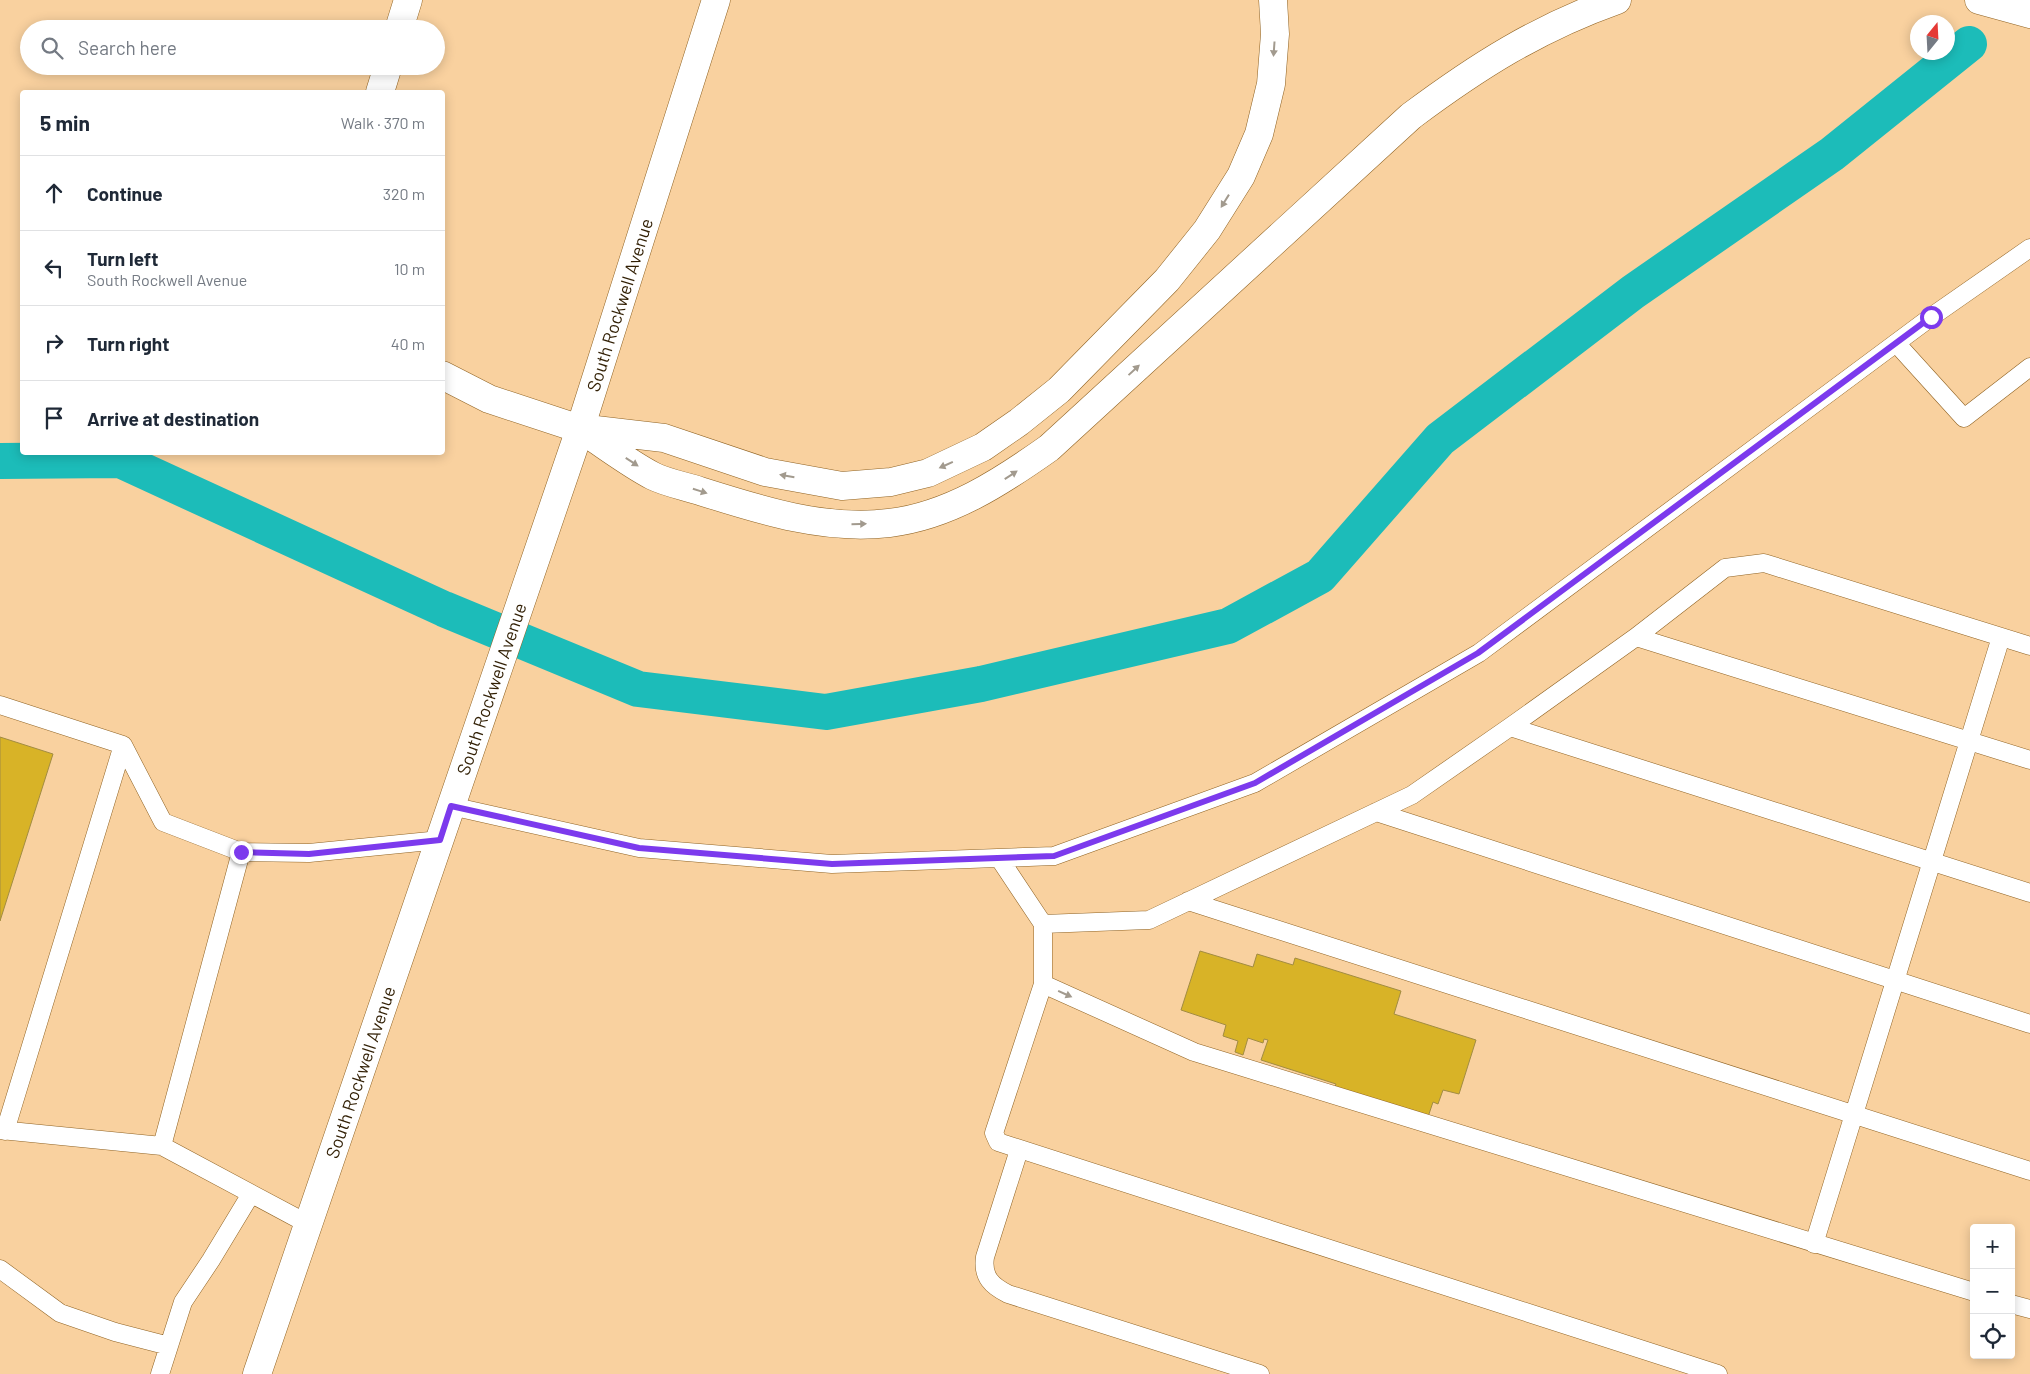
<!DOCTYPE html>
<html lang="en">
<head>
<meta charset="utf-8">
<style>
  body { margin:0; font-family:Barlow,sans-serif; background:#f6f6f7; color:#1f2937 }
  .controls { position:absolute; right:15px; bottom:15px; display:grid; overflow:hidden; border-radius:5px; box-shadow:0 2px 12px #0003 }
  .controls button { width:45px; height:45px; display:grid; place-items:center; padding:0; border:0; border-bottom:1px solid #e0e1e3; background:#fff; color:#1f2937; font:25px sans-serif }
  .compass { position:absolute; left:1910px; top:15px; width:45px; height:45px; border-radius:50%; background:#fff; box-shadow:0 2px 12px #0003; rotate:18deg }
  .stop { position:absolute; width:15px; height:15px; margin:-11px; border:4px solid #7c3aed; border-radius:50%; background:#fff }
  .stop.end { background:#7c3aed; border-color:#fff; box-shadow:0 1px 5px #0008 }
  .list { margin:0; padding:0; list-style:none }
  h2 { display:flex; justify-content:space-between; align-items:center; height:65px; margin:0; padding:0 20px; font-size:21px }
  h2 small { font-size:16px; font-weight:400; color:#747a83 }
  .list li { display:grid; grid-template-columns:32px 1fr auto; gap:15px; align-items:center; box-sizing:border-box; height:75px; padding:0 20px; border-top:1px solid #e0e1e3 }
  .list b { display:block; font-size:19px; white-space:nowrap }
  .list p { margin:0; font-size:16px; white-space:nowrap; color:#747a83 }
  .list em { font-size:16px; font-style:normal; color:#747a83 }
  .icon { flex:none; width:28px; height:28px; fill:none; stroke:currentColor; stroke-width:2; stroke-linecap:round; stroke-linejoin:round }
  .map { position:relative; flex:none; width:2030px; height:1374px; overflow:hidden }
  .search { position:absolute; background:#fff; box-shadow:0 2px 12px #0003; left:20px; top:20px; width:425px; height:55px; display:flex; align-items:center; gap:12px; box-sizing:border-box; padding:0 18px; border-radius:28px; color:#747a83; font-size:19px }
  .panel { position:absolute; background:#fff; box-shadow:0 2px 12px #0003; left:20px; top:90px; width:425px; height:365px; border-radius:5px }
  .map>svg:first-child { display:block }
</style>
</head>
<body>
<div class="map">
<svg width="2030" height="1374" viewBox="0 0 2030 1374">
  <rect width="100%" height="100%" fill="#f9d19f"/>
  <g fill="none" stroke-linecap="round" stroke-linejoin="round">
    <path stroke="#1cbcb9" stroke-width="36" d="M0,461l120,-1 324,149 194,80 188,23 155,-28 247,-58 92,-50 120,-137 193,-147 199,-138 137,-110"/>
  </g>
  <path fill="#d8b327" stroke="#a28c42" d="M0,737l53,17 -53,167z
    M1200,951l53,16 4,-13 36,11 2,-7 106,33 -7,23 82,26 -17,54 -16,-4 -5,14 -5,-2 -5,15 -93,-30 1,-3 -75,-24 7,-20 -4,-1 -1,4 -15,-5 -5,17 -8,-3 3,-11 -15,-5 3,-11 -45,-15z"/>
  <g fill="none" stroke-linecap="round" stroke-linejoin="round">
    <defs>
      <path id="service" d="M1896,343l68,75 66,-51
        M1636,637l394,123
        M0,705l123,40 40,77 78,30 68,1 131,-13
        M1510,727l520,166
        M451,806l188,42 193,16 222,-8 201,-73 224,-130 452,-336 99,-69
        M1376,812l654,212
        M999,858l44,66v60l151,68 780,240
        M1188,901l842,270
        M1043,924l106,-4 263,-125 98,-68 126,-90 89,-69 39,-5 266,83
        M1043,984l-49,149 4,9 720,232
        M0,1130l162,16 146,78
        M5,1131l118,-386
        M162,1146l79,-294
        M1019,1150l-34,107c-3,20 7,29 23,37l252,80
        M1814,1244l187,-607
        M0,1269l60,44 55,19 54,14
        M2011,1304l19,5
        M160,1374l23,-72 28,-42 40,-66"/>
      <path id="minor" d="M399,29l9,-29
        M380,92l8,-26
        M442,375l47,24 91,30"/>
      <g id="tertiary">
        <path id="s1" d="M257,1374l323,-945 136,-429"/>
      </g>
      <path id="motorway" d="M1979,0l51,14
        M580,429c24,15 48,34 73,47 14,7 32,10 47,15 60,19 125,40 189,32 60,-7 112,-41 160,-75l362,-332c67,-50 127,-88 206,-116
        M587,429l77,9 101,34 77,14 49,-4 37,-9 55,-26 36,-25 40,-32 108,-110 40,-50 34,-54 18,-42 12,-50 4,-50 -2,-34"/>
    </defs>
    <use href="#service" stroke="#906323" stroke-width="19"/>
    <use href="#minor" stroke="#906323" stroke-width="29"/>
    <use href="#tertiary" stroke="#906323" stroke-width="29"/>
    <use href="#motorway" stroke="#906323" stroke-width="29"/>
    <use href="#service" stroke="#fff" stroke-width="18"/>
    <use href="#minor" stroke="#fff" stroke-width="28"/>
    <use href="#tertiary" stroke="#fff" stroke-width="28"/>
    <use href="#motorway" stroke="#fff" stroke-width="28"/>
  </g>
  <defs><path id="oneway-solid" d="M-6-.8H1V-3.2L6.5 0L1 3.2V.8H-6Z" transform="scale(1.25)"/></defs>
  <g fill="#a29a8e">
    <use href="#oneway-solid" transform="translate(1274 49) rotate(94)"/>
    <use href="#oneway-solid" transform="translate(1225 201) rotate(122)"/>
    <use href="#oneway-solid" transform="translate(1134 370) rotate(-43)"/>
    <use href="#oneway-solid" transform="translate(632 462) rotate(33)"/>
    <use href="#oneway-solid" transform="translate(946 465) rotate(156)"/>
    <use href="#oneway-solid" transform="translate(1011 475) rotate(-33)"/>
    <use href="#oneway-solid" transform="translate(787 476) rotate(-170)"/>
    <use href="#oneway-solid" transform="translate(700 491) rotate(18)"/>
    <use href="#oneway-solid" transform="translate(859 524) rotate(-1)"/>
    <use href="#oneway-solid" transform="translate(1065 994) rotate(24)"/>
  </g>
  <g fill="none" stroke-linecap="round" stroke-linejoin="round">
    <path stroke="#7c3aed" stroke-width="6" d="M241,852l68,2 131,-14 11,-34 188,42 193,16 222,-8 201,-73 223,-130 453,-336"/>
  </g>
  <g text-anchor="middle" dominant-baseline="central" stroke-width="5" stroke-linejoin="round" paint-order="stroke">
    <g font-size="18" fill="#311f04" stroke="#f9d19f">
      <text stroke="none"><textPath href="#s1" startOffset="1129">South Rockwell Avenue</textPath></text>
      <text stroke="none"><textPath href="#s1" startOffset="724">South Rockwell Avenue</textPath></text>
      <text stroke="none"><textPath href="#s1" startOffset="319">South Rockwell Avenue</textPath></text>
    </g>
  </g>
</svg>
<div class="controls">
<button>+</button>
<button>−</button>
<button><svg class="icon" aria-label="locate" viewBox="0 0 24 24"><circle cx="12" cy="12" r="6"/><path d="M12 2v4M12 18v4M2 12h4M18 12h4"/></svg></button>
</div>
<svg class="compass" viewBox="-18 -18 36 36"><path d="M0-13l5 13h-10z" fill="#e53935"/><path d="M0 13l5-13h-10z" fill="#747a83"/></svg>
<div class="stop" style="left:1931px;top:317px"></div>
<div class="stop end" style="left:241px;top:852px"></div>
<div class="search"><svg class="icon" aria-label="search" viewBox="0 0 24 24"><circle cx="10" cy="10" r="6"/><path d="M15 15l6 6"/></svg>Search here</div>
<section class="panel">
<h2>5 min<small>Walk · 370 m</small></h2>
<ul class="list">
<li><svg class="icon" aria-label="ahead" viewBox="0 0 24 24"><path d="M12 20V5M6 11l6-6 6 6"/></svg><div><b>Continue</b></div><em>320 m</em></li>
<li><svg class="icon" aria-label="left" viewBox="0 0 24 24"><path d="M17 20v-9H6M10 6l-5 5 5 5"/></svg><div><b>Turn left</b><p>South Rockwell Avenue</p></div><em>10 m</em></li>
<li><svg class="icon" aria-label="right" viewBox="0 0 24 24"><path d="M7 20v-9h11M14 6l5 5-5 5"/></svg><div><b>Turn right</b></div><em>40 m</em></li>
<li><svg class="icon" aria-label="arrive" viewBox="0 0 24 24"><path d="M6 21V4h12l-3 4 3 4H6"/></svg><div><b>Arrive at destination</b></div></li>
</ul>
</section>
</div>
</body>
</html>
